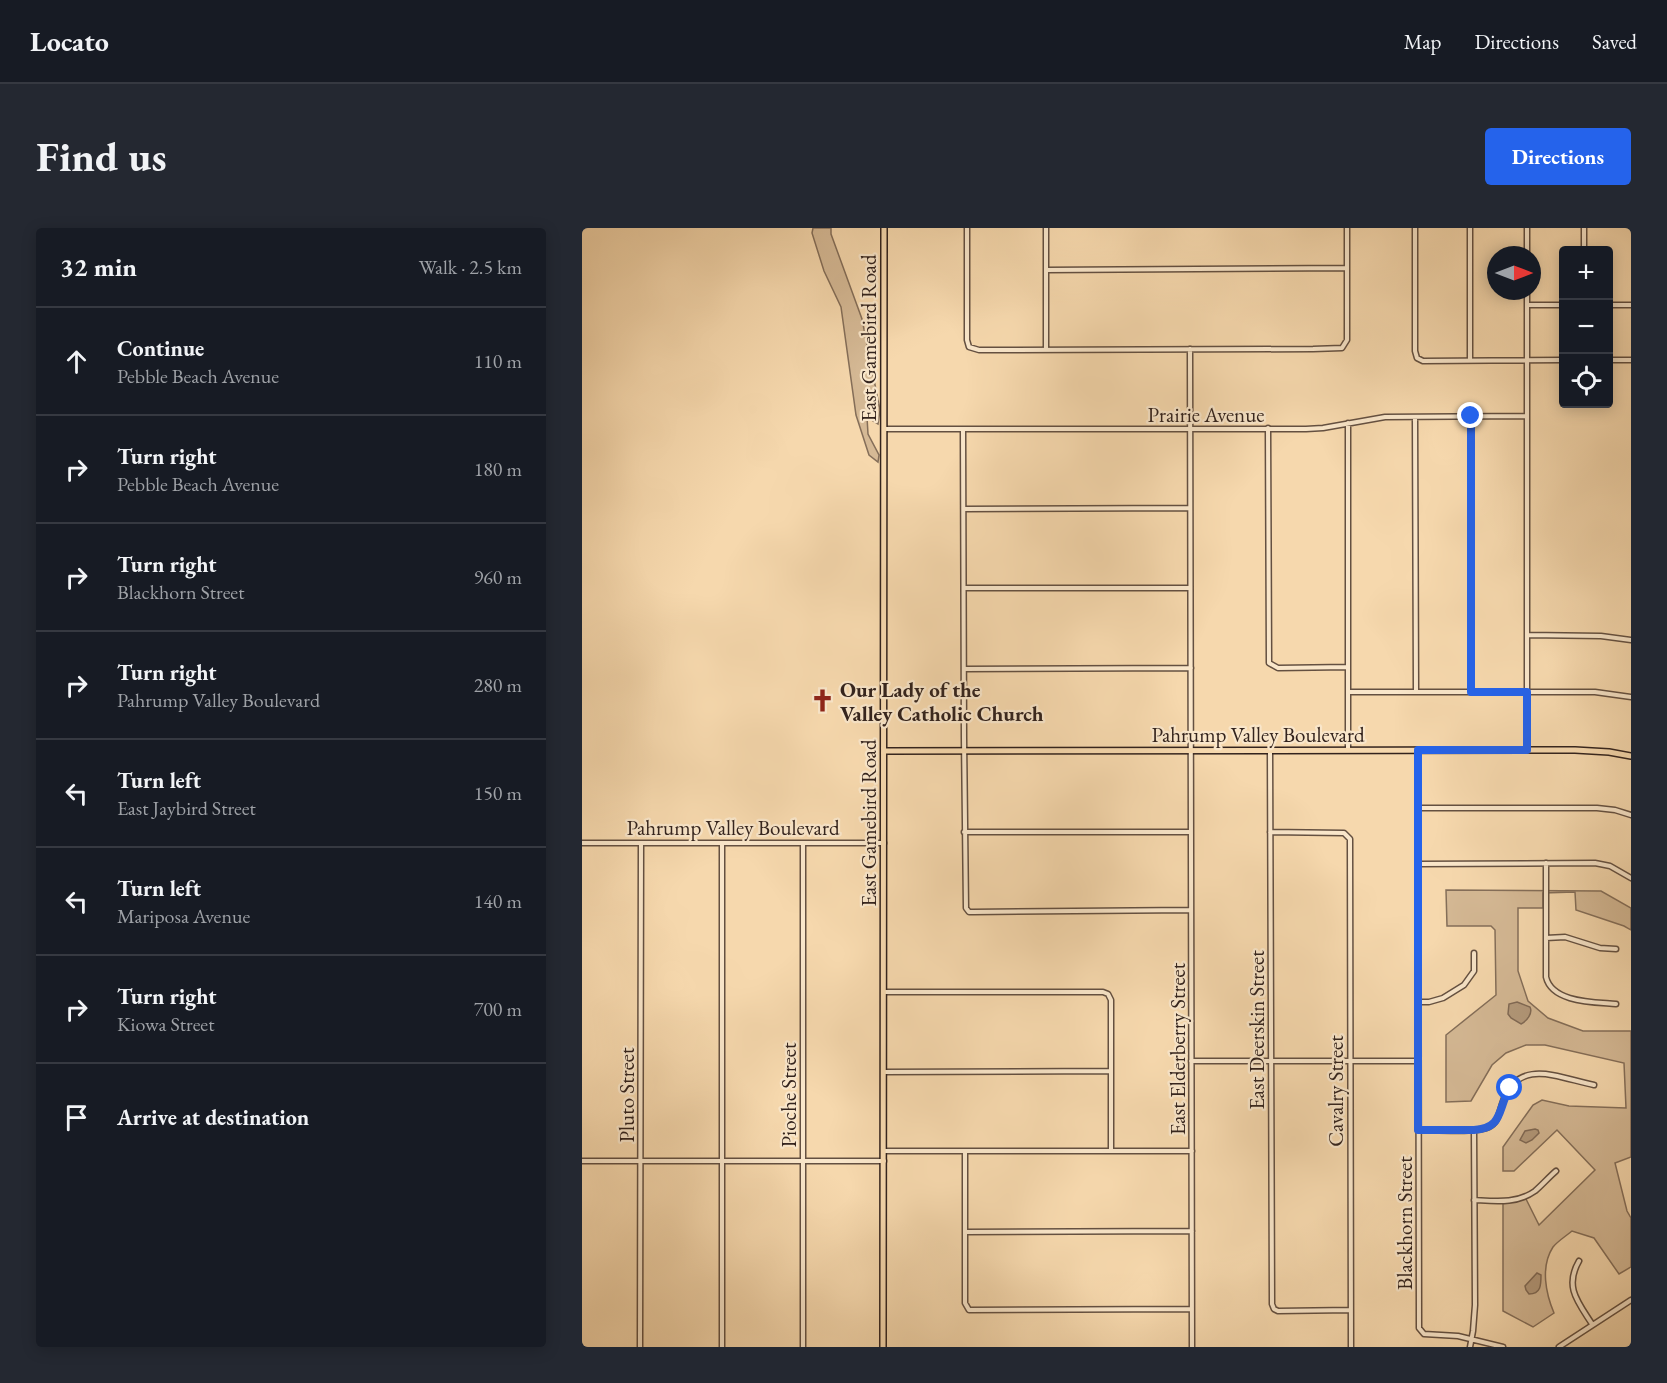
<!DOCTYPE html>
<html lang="en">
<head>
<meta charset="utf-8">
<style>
  body { margin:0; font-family:"EB Garamond",serif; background:#242831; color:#f1f3f6 }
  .controls { position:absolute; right:18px; top:18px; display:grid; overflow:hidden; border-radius:6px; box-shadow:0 3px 15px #0003 }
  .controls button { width:54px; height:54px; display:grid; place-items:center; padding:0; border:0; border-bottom:2px solid #363941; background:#171b24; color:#f1f3f6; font:30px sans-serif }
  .compass { position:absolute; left:905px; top:18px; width:54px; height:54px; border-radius:50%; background:#171b24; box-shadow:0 3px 15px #0003; rotate:90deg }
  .stop { position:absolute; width:18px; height:18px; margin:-14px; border:4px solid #2563eb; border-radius:50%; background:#fff }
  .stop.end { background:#2563eb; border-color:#fff; box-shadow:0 2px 6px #0008 }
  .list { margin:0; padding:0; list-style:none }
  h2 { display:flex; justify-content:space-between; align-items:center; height:78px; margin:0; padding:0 24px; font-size:26px }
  h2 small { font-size:20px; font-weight:400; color:#9ea1a6 }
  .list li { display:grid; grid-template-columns:39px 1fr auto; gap:18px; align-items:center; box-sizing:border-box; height:108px; padding:0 24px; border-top:2px solid #363941 }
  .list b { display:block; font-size:22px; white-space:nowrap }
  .list p { margin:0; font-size:20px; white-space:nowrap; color:#9ea1a6 }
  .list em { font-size:20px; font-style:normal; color:#9ea1a6 }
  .icon { flex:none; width:33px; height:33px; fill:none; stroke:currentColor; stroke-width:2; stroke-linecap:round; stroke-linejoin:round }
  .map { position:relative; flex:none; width:1049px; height:1119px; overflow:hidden; border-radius:6px }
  header { display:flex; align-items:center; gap:36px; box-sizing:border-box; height:84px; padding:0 30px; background:#171b24; border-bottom:2px solid #363941 }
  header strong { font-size:28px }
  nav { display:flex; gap:33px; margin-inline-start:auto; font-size:21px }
  .intro { display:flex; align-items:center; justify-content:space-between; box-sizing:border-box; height:144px; padding:0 36px }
  h1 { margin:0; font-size:42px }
  .button { padding:15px 27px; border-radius:6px; background:#2563eb; color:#fff; font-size:21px; font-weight:700 }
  main { display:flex; gap:36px; padding:0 36px }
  aside { flex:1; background:#171b24; border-radius:6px; box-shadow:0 3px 15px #0003 }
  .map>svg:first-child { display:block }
</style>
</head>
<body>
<header>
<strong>Locato</strong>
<nav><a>Map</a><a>Directions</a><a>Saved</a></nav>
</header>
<div class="intro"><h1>Find us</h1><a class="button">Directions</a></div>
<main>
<aside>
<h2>32 min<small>Walk · 2.5 km</small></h2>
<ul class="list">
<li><svg class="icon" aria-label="ahead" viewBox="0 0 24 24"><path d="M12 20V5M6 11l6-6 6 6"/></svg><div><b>Continue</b><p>Pebble Beach Avenue</p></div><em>110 m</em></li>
<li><svg class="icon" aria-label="right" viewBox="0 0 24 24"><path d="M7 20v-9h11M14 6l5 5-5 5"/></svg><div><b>Turn right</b><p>Pebble Beach Avenue</p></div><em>180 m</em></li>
<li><svg class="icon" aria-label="right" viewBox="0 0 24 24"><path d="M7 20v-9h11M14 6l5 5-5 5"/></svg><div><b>Turn right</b><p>Blackhorn Street</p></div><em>960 m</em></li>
<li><svg class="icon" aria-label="right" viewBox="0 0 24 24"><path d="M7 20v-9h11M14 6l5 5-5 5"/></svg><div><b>Turn right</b><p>Pahrump Valley Boulevard</p></div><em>280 m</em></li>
<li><svg class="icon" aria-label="left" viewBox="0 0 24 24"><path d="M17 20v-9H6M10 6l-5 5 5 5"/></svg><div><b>Turn left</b><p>East Jaybird Street</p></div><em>150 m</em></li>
<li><svg class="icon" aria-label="left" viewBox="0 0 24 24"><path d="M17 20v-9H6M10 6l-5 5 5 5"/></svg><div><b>Turn left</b><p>Mariposa Avenue</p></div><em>140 m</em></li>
<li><svg class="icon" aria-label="right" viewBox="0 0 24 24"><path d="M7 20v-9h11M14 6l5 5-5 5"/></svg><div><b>Turn right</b><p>Kiowa Street</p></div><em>700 m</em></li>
<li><svg class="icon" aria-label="arrive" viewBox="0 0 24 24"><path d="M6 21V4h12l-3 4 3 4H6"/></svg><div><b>Arrive at destination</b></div></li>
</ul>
</aside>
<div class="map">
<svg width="1049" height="1119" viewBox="0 0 1049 1119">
  <rect width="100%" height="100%" fill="#f6d8ad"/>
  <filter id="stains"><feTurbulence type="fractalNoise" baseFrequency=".00333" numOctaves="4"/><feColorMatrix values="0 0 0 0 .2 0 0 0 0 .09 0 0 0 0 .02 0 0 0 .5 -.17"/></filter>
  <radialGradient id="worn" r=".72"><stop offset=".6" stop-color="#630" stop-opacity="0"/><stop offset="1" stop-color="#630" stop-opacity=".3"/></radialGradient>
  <path fill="#d5b995" stroke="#846e59" stroke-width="1.5" d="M231,0h18v6l31,85 18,91 -2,14 -11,-7 1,17 11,21 -1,7 -9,-7 -13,-40 -15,-108 -17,-36 -12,-38z
    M864,662l155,1 30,17v22l-7,-4 -48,-16 -1,-18 -32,1v15h-25v63l10,30 20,17 35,13h48v126l-16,6 12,48 4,7v49l-12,7 -25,-36 -22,-7c-6,5 -14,10 -19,16 -13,20 -7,47 1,66l-21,14 -30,-16v-109l23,-3 13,26 56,-55 -38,-40 -43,41h-11v-24l30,-42 9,-5 27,6 57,2 -2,-45 -79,-18h-19l-20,8 -14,12 -21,36 -25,1v-67l50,-40 -1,-65 -4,-4h-44z"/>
  <path fill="#b49a7c" stroke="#806a56" stroke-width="1.5" d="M935,774l13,5c3,6 -3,14 -9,17l-10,-6 -3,-4 1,-10z
    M953,901l3,1 1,3 -7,7 -6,3 -6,-3 5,-9z
    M955,1045l4,2c0,10 0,19 -12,19l-3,-4 -1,-4z"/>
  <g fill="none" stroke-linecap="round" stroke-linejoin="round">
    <defs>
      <path id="minor" d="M385,0v112l2,7 10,3 334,-1 29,-1 5,-8v-112
        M464,0v121
        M833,0v123l2,7 6,3 140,-1
        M888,0v132
        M1002,22v-22
        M945,27v-27
        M464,42l301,-2
        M945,63v459
        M945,77h36
        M1026,77h23
        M608,121l2,998
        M1026,132h23
        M889,188v276
        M833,189l1,275
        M686,200l1,235 9,5 70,-1
        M303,201h421l17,-1 62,-11 142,-1
        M381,201l1,309 2,170 3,4h4l218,-2
        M382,281l226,-1
        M382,360h226
        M946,407l73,1 30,4
        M382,441l227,-1
        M766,464h247l36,5
        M688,522l2,554 2,5 4,2 73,-1
        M766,522v-327
        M836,522l1,578 5,6 34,2 45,11
        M836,580h179l18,2 16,5
        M382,604h227
        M688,604l74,1 6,6 1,508
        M0,615h302
        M964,635v114c6,26 49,25 70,27
        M836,636l177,-1 15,3 21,12
        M964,710l19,-1 35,11 16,1
        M302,764h219l5,2 3,6v151
        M836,774h11l14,-4 21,-13 10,-14v-18
        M609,833h227
        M302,844l227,-1
        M836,902c16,0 59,3 71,-3 9,-4 10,-14 13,-23 15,-48 57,-26 92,-19
        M302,923h308
        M383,923v152l4,7 223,-1
        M0,933h302
        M892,972c21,1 43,4 61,-9 7,-6 14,-14 21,-20
        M384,1004l226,-1
        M997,1033c-15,26 -1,41 13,63
        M58,1119l1,-504
        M140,1119v-504
        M221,1119v-504
        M888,1119l3,-16 2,-26 -1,-175
        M977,1119l72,-47"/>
      <path id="major" d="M303,523l690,-1 34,2 22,4
        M301,1119l1,-1119"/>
    </defs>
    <use href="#minor" stroke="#645041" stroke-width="7"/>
    <use href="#major" stroke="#33231d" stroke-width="8"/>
    <use href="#minor" stroke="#f9e6ca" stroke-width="4"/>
    <use href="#major" stroke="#f6d8ad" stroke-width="5"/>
  </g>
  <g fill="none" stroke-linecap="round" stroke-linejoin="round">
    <path stroke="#2563eb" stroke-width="8" d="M889,188v276h56v58h-109v380h56c30,-2 23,-21 36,-42"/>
  </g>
  <defs>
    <symbol id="church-bare" viewBox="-9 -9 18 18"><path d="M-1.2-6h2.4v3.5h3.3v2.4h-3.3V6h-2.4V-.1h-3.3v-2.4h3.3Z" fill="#8f2418" stroke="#f9e6ca" stroke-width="2.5" paint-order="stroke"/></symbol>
  </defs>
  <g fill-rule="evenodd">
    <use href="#church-bare" x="224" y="456" width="33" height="33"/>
  </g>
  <g text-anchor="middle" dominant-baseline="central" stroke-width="4.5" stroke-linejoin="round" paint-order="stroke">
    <g font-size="21" fill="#33231d" stroke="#f9e6ca">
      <text transform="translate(286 110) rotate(-90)">East Gamebird Road</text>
      <text x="624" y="186">Prairie Avenue</text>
      <text x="676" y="506">Pahrump Valley Boulevard</text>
      <text transform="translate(286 595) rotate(-90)">East Gamebird Road</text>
      <text x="151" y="599">Pahrump Valley Boulevard</text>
      <text transform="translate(674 802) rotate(-90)">East Deerskin Street</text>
      <text transform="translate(595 821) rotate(-90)">East Elderberry Street</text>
      <text transform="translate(753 863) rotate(-90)">Cavalry Street</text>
      <text transform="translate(44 867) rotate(-90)">Pluto Street</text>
      <text transform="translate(206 867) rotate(-90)">Pioche Street</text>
      <text transform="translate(822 995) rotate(-90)">Blackhorn Street</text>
    </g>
    <g font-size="21" font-weight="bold" fill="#33231d" stroke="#f9e6ca" text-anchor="start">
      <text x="258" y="461">Our Lady of the<tspan x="258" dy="24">Valley Catholic Church</tspan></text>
    </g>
  </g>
  <rect width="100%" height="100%" filter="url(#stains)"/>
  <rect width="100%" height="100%" fill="url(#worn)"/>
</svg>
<div class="controls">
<button>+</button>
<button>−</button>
<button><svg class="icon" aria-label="locate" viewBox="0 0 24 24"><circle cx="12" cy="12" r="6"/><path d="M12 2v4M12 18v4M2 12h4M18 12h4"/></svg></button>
</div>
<svg class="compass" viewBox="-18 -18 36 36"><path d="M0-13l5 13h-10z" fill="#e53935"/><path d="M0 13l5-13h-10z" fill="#9ea1a6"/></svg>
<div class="stop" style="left:928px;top:860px"></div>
<div class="stop end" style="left:889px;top:188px"></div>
</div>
</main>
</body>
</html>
